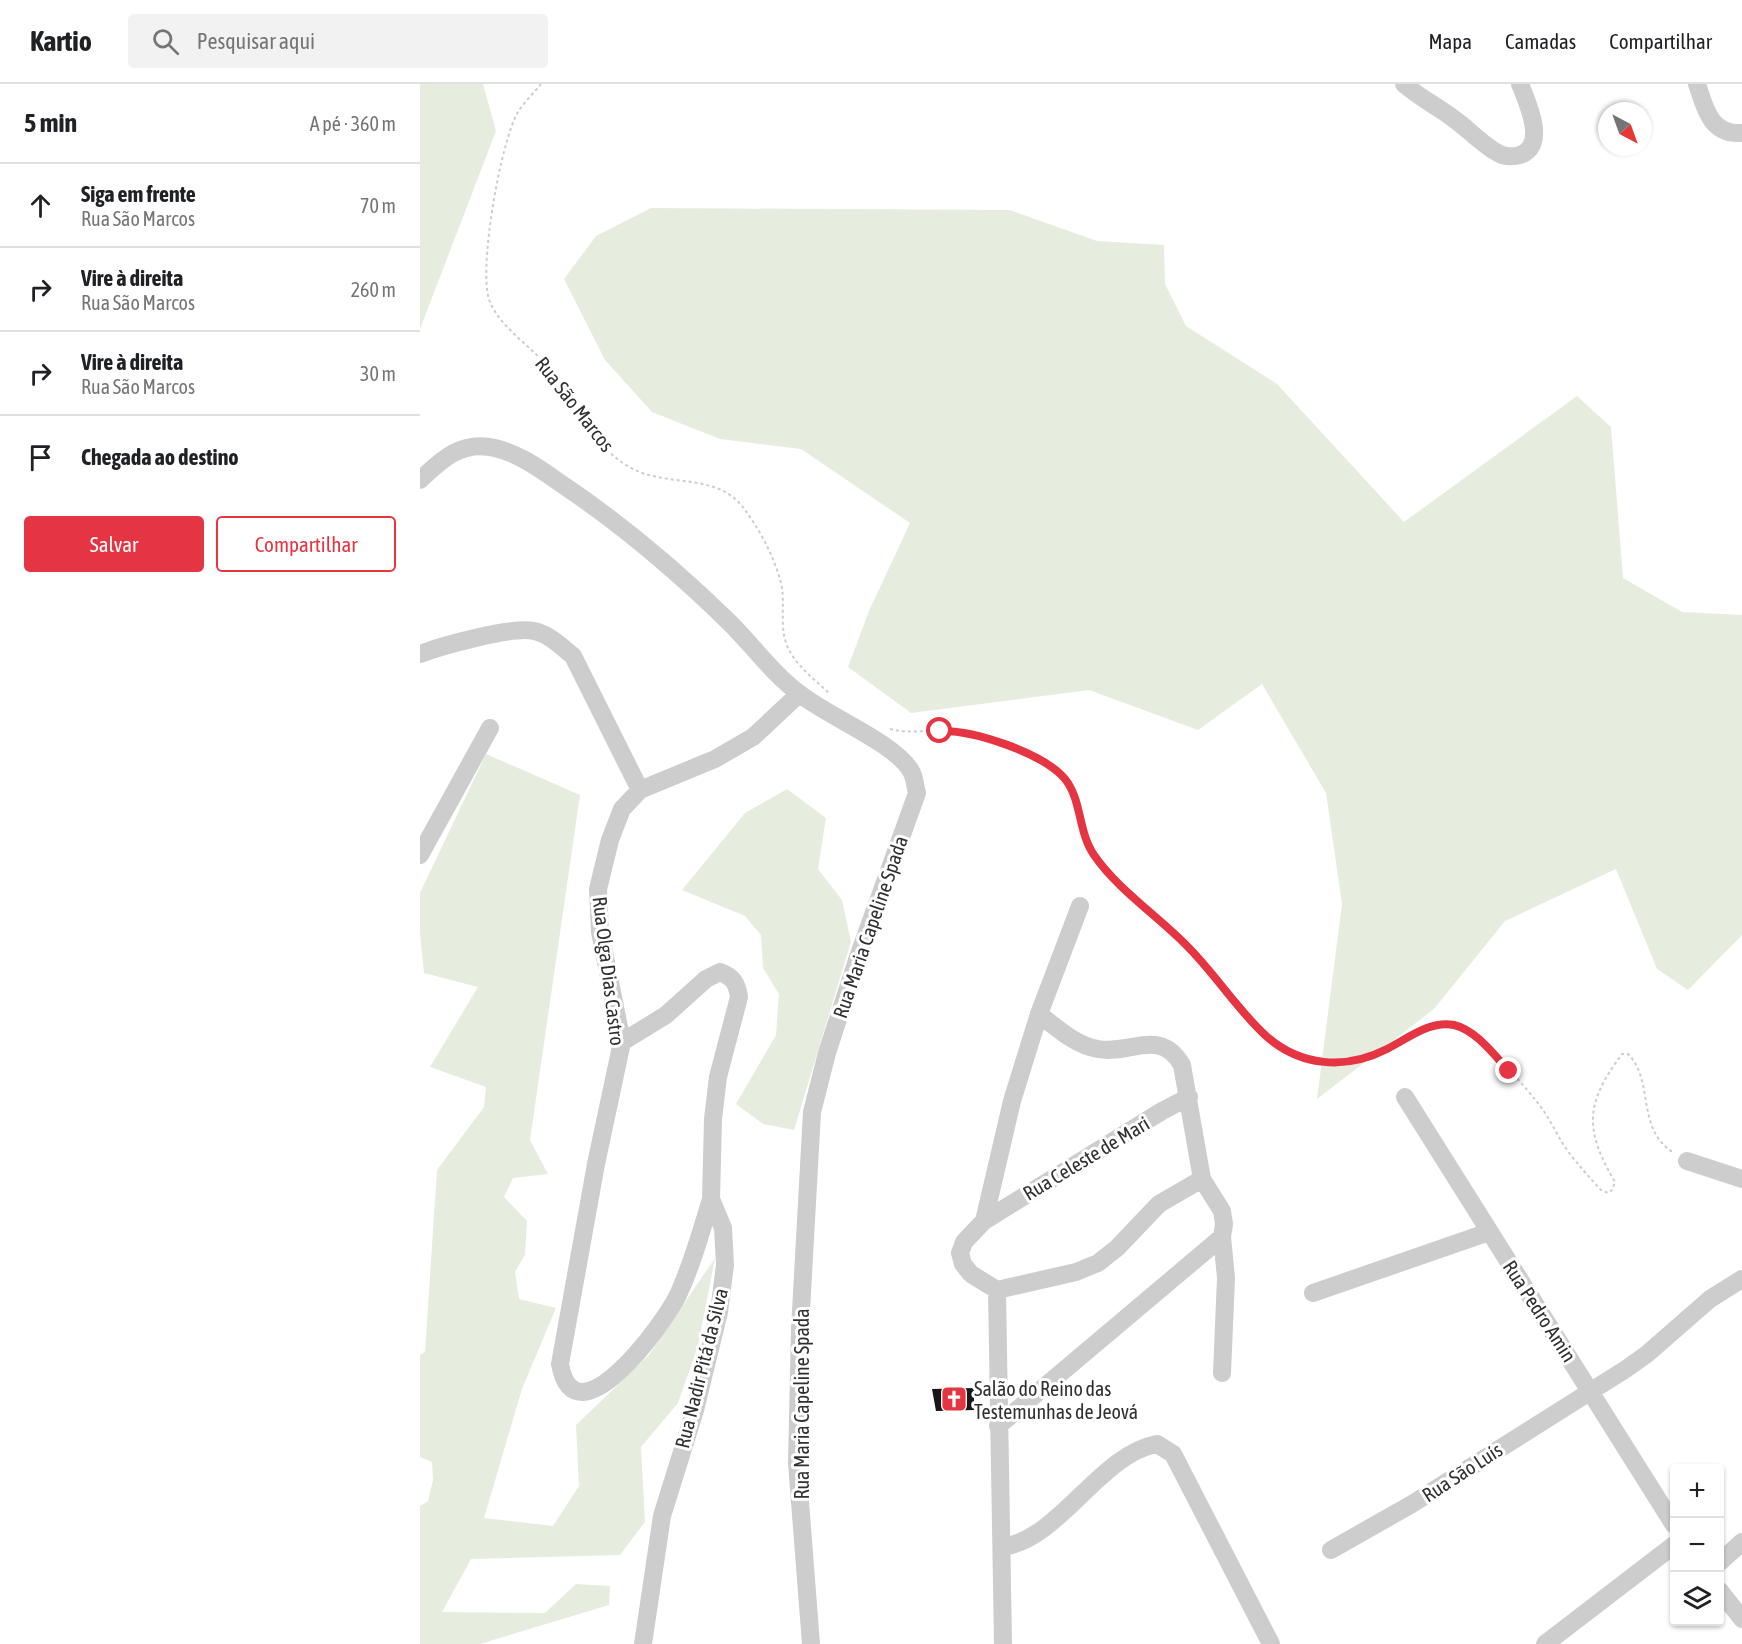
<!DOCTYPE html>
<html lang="pt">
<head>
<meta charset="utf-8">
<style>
  body { margin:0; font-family:"Asap Condensed",sans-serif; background:#f2f2f2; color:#202124 }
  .controls { position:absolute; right:18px; bottom:18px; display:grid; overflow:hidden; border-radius:6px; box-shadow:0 2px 4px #0004 }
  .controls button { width:54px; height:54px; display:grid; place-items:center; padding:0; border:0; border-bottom:2px solid #e0e0e0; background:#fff; color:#202124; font:30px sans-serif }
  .compass { position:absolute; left:1178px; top:18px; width:54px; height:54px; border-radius:50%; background:#fff; box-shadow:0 2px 4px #0004; rotate:139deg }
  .stop { position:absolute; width:18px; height:18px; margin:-14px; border:4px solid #e53442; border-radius:50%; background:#fff }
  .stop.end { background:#e53442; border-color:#fff; box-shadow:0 2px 6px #0008 }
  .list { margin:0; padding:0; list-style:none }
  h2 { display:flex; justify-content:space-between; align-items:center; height:78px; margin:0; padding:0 24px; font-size:26px }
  h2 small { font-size:20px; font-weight:400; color:#757577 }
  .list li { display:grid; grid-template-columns:39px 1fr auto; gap:18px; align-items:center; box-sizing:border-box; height:84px; padding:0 24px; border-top:2px solid #e0e0e0 }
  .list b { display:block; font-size:22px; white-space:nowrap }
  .list p { margin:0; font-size:20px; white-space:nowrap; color:#757577 }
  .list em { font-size:20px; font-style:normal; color:#757577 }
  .actions { display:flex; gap:12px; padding:18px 24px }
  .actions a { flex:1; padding:14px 0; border:2px solid #e53442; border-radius:6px; text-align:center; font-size:21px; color:#e53442 }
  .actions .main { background:#e53442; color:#fff }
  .icon { flex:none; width:33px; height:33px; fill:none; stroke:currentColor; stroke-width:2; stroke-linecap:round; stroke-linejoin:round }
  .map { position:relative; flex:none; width:1322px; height:1560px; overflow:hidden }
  header { display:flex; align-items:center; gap:36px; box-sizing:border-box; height:84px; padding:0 30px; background:#fff; border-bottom:2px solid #e0e0e0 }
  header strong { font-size:28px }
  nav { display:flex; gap:33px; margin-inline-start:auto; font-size:21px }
  .search { width:420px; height:54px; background:#f2f2f2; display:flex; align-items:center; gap:15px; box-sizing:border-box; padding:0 21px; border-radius:6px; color:#757577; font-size:22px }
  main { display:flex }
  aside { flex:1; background:#fff }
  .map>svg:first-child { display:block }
</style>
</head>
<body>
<header>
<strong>Kartio</strong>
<div class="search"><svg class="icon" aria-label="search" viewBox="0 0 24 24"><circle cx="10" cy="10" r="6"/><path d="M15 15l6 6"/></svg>Pesquisar aqui</div>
<nav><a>Mapa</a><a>Camadas</a><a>Compartilhar</a></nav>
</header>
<main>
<aside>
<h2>5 min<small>A pé · 360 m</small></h2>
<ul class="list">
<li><svg class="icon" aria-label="ahead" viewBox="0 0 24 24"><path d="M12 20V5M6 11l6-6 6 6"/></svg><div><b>Siga em frente</b><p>Rua São Marcos</p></div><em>70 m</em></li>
<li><svg class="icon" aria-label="right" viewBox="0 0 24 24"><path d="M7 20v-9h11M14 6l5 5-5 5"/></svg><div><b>Vire à direita</b><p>Rua São Marcos</p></div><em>260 m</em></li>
<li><svg class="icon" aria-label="right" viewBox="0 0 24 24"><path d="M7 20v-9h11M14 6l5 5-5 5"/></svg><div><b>Vire à direita</b><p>Rua São Marcos</p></div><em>30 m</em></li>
<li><svg class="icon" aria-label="arrive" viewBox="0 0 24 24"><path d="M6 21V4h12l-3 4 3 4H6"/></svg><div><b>Chegada ao destino</b></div></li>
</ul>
<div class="actions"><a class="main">Salvar</a><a>Compartilhar</a></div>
</aside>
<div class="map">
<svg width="1322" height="1560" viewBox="0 0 1322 1560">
  <rect width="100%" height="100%" fill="#fff"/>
  <path fill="#e6eddf" d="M0,0h63l13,47 -76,198z
    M231,124l359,2 87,31 67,4 1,39 21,42 91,58 127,138 173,-126 34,31 12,151 59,34 60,3v320l-54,55 -31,-21 -41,-100 -111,52 -71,88 -117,90 25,-195 -16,-111 -64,-109 -64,46 -109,-40 -178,23 -63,-46 21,-56 41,-88 -109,-74 -81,-10 -68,-27 -47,-52 -41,-81 32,-43z
    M66,670l94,41 -50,345 18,34 -35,4 -9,19 23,24 -2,34 -10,17 4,27 37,9 -34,81 -38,129 69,8 26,-40 -3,-61 73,-70 66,-97 -17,88 -20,57 -37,44 4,75 -25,33 -149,4 -29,53 103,1 31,-29 34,2 -1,19 -129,39h-60v-138l8,-5 5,-21 -1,-18 -12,-5v-102l5,-3 12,-182 47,-63 2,-20 -56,-20 48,-80 -54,-14 -4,-39v-41z
    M367,705l39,29 -8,51 24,31 9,42 -57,188 -31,-6 -27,-20 40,-69 3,-41 -16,-26 -2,-33 -16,-19 -63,-26 63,-77z"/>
  <path fill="#171717" d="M554,1304v22l-38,1 -4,-22z"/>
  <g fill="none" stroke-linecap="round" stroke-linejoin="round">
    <path stroke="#cdcdcd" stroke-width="2" stroke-dasharray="3 3" stroke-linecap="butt" d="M121,0c-7,9 -17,18 -23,28 -17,28 -41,161 -28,190 12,29 51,51 69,77 22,33 37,71 74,90 35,18 82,4 109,37 17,22 32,50 39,77 5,22 -3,46 8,67 9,17 26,30 40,43
      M470,645c24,6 46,-1 70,2 31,3 67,20 92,38 30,21 22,59 43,87 26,36 65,60 95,93 22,25 53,70 79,89 58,43 85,24 144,-3 12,-6 27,-13 41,-10 22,5 75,65 89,85 10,14 16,30 27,44 10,13 20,24 31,36l7,3 4,-3 3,-8c-31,-53 -30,-78 7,-128h6c27,27 7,75 46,99"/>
    <path stroke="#cdcdcd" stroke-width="18" d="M984,0c16,14 33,22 50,35 13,9 30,27 44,34 6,4 16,4 22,2 28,-9 7,-53 0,-71
      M1277,0c8,24 13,51 45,49
      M0,396c22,-21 42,-40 75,-32 26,6 49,24 71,39 59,40 113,86 164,136 23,23 44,52 70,71 27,22 95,49 111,77 4,7 4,15 6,22l-59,164 -31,96 -15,59 -12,217 -3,134 14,181
      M0,570c21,-8 93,-28 114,-23 15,3 28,16 39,25l67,134
      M0,771l70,-127
      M619,930c18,14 36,31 59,35 33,6 62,-22 84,16l20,114 20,32 2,13 -2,13 4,41 -4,95
      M202,958l44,-27 40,-36 14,-7c13,5 17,11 19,25l-21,80 -5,42 -2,80 12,29 2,37 -6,47 -24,98 -33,106 -19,128
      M985,1013l269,428
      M1267,1077l55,18
      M291,1115c-10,33 -19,66 -33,96 -14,29 -103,151 -118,69l36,-200 26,-122 -22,-110 -2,-43 12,-49 12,-31 18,-19 75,-31 38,-22 46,-43
      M564,1137l178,-110 27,-14
      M577,1206l-26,-16 -8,-10 -3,-11 4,-11 20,-21 28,-120 27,-87 41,-108
      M577,1206l6,354
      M577,1206l79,-18 22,-9 19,-15 42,-44 43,-25
      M893,1209l176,-61
      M578,1342l224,-189
      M582,1463c57,-7 98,-93 155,-103l16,10 98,190
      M911,1466l81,-46 214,-135 21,-15 63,-55 32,-20
      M1300,1478l22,-20
      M1300,1507l22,28
      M1125,1560l129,-99"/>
  </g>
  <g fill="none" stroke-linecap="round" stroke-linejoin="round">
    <path stroke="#e53442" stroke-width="8" d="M520,647c34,-1 103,22 125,48 17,21 13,53 29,76 24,35 64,61 94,92 27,27 49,62 77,88 35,32 81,35 122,14 20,-10 43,-29 67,-24 22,5 41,31 55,46"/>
  </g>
  <defs>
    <symbol id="church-square" viewBox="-11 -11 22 22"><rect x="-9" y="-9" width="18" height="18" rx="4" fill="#e53442" stroke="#fff"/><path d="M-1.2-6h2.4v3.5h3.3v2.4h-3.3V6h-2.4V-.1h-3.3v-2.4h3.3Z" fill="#fff"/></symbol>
  </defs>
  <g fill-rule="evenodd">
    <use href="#church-square" x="519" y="1300" width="30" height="30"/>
  </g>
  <g text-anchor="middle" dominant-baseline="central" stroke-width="6" stroke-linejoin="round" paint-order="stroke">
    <g font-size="20" fill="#303030" stroke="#fff">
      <text transform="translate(155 320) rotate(52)">Rua São Marcos</text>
      <text transform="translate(450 843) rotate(-71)">Rua Maria Capeline Spada</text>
      <text transform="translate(189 887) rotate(83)">Rua Olga Dias Castro</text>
      <text transform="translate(666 1074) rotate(-31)">Rua Celeste de Mari</text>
      <text transform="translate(1120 1227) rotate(57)">Rua Pedro Amin</text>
      <text transform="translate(281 1284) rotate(-76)">Rua Nadir Pitá da Silva</text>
      <text transform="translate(381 1320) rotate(-90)">Rua Maria Capeline Spada</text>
      <text transform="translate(1042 1388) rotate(-33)">Rua São Luís</text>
    </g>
    <g font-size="20" fill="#303030" stroke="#fff" text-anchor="start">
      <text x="554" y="1304">Salão do Reino das<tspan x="554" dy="23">Testemunhas de Jeová</tspan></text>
    </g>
  </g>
</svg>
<div class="controls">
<button>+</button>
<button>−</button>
<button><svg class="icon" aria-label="layers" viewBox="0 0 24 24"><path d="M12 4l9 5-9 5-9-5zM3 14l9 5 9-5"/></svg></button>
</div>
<svg class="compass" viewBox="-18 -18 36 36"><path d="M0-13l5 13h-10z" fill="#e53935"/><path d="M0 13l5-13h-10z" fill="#757577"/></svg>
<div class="stop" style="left:520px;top:647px"></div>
<div class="stop end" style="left:1089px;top:987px"></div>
</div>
</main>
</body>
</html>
